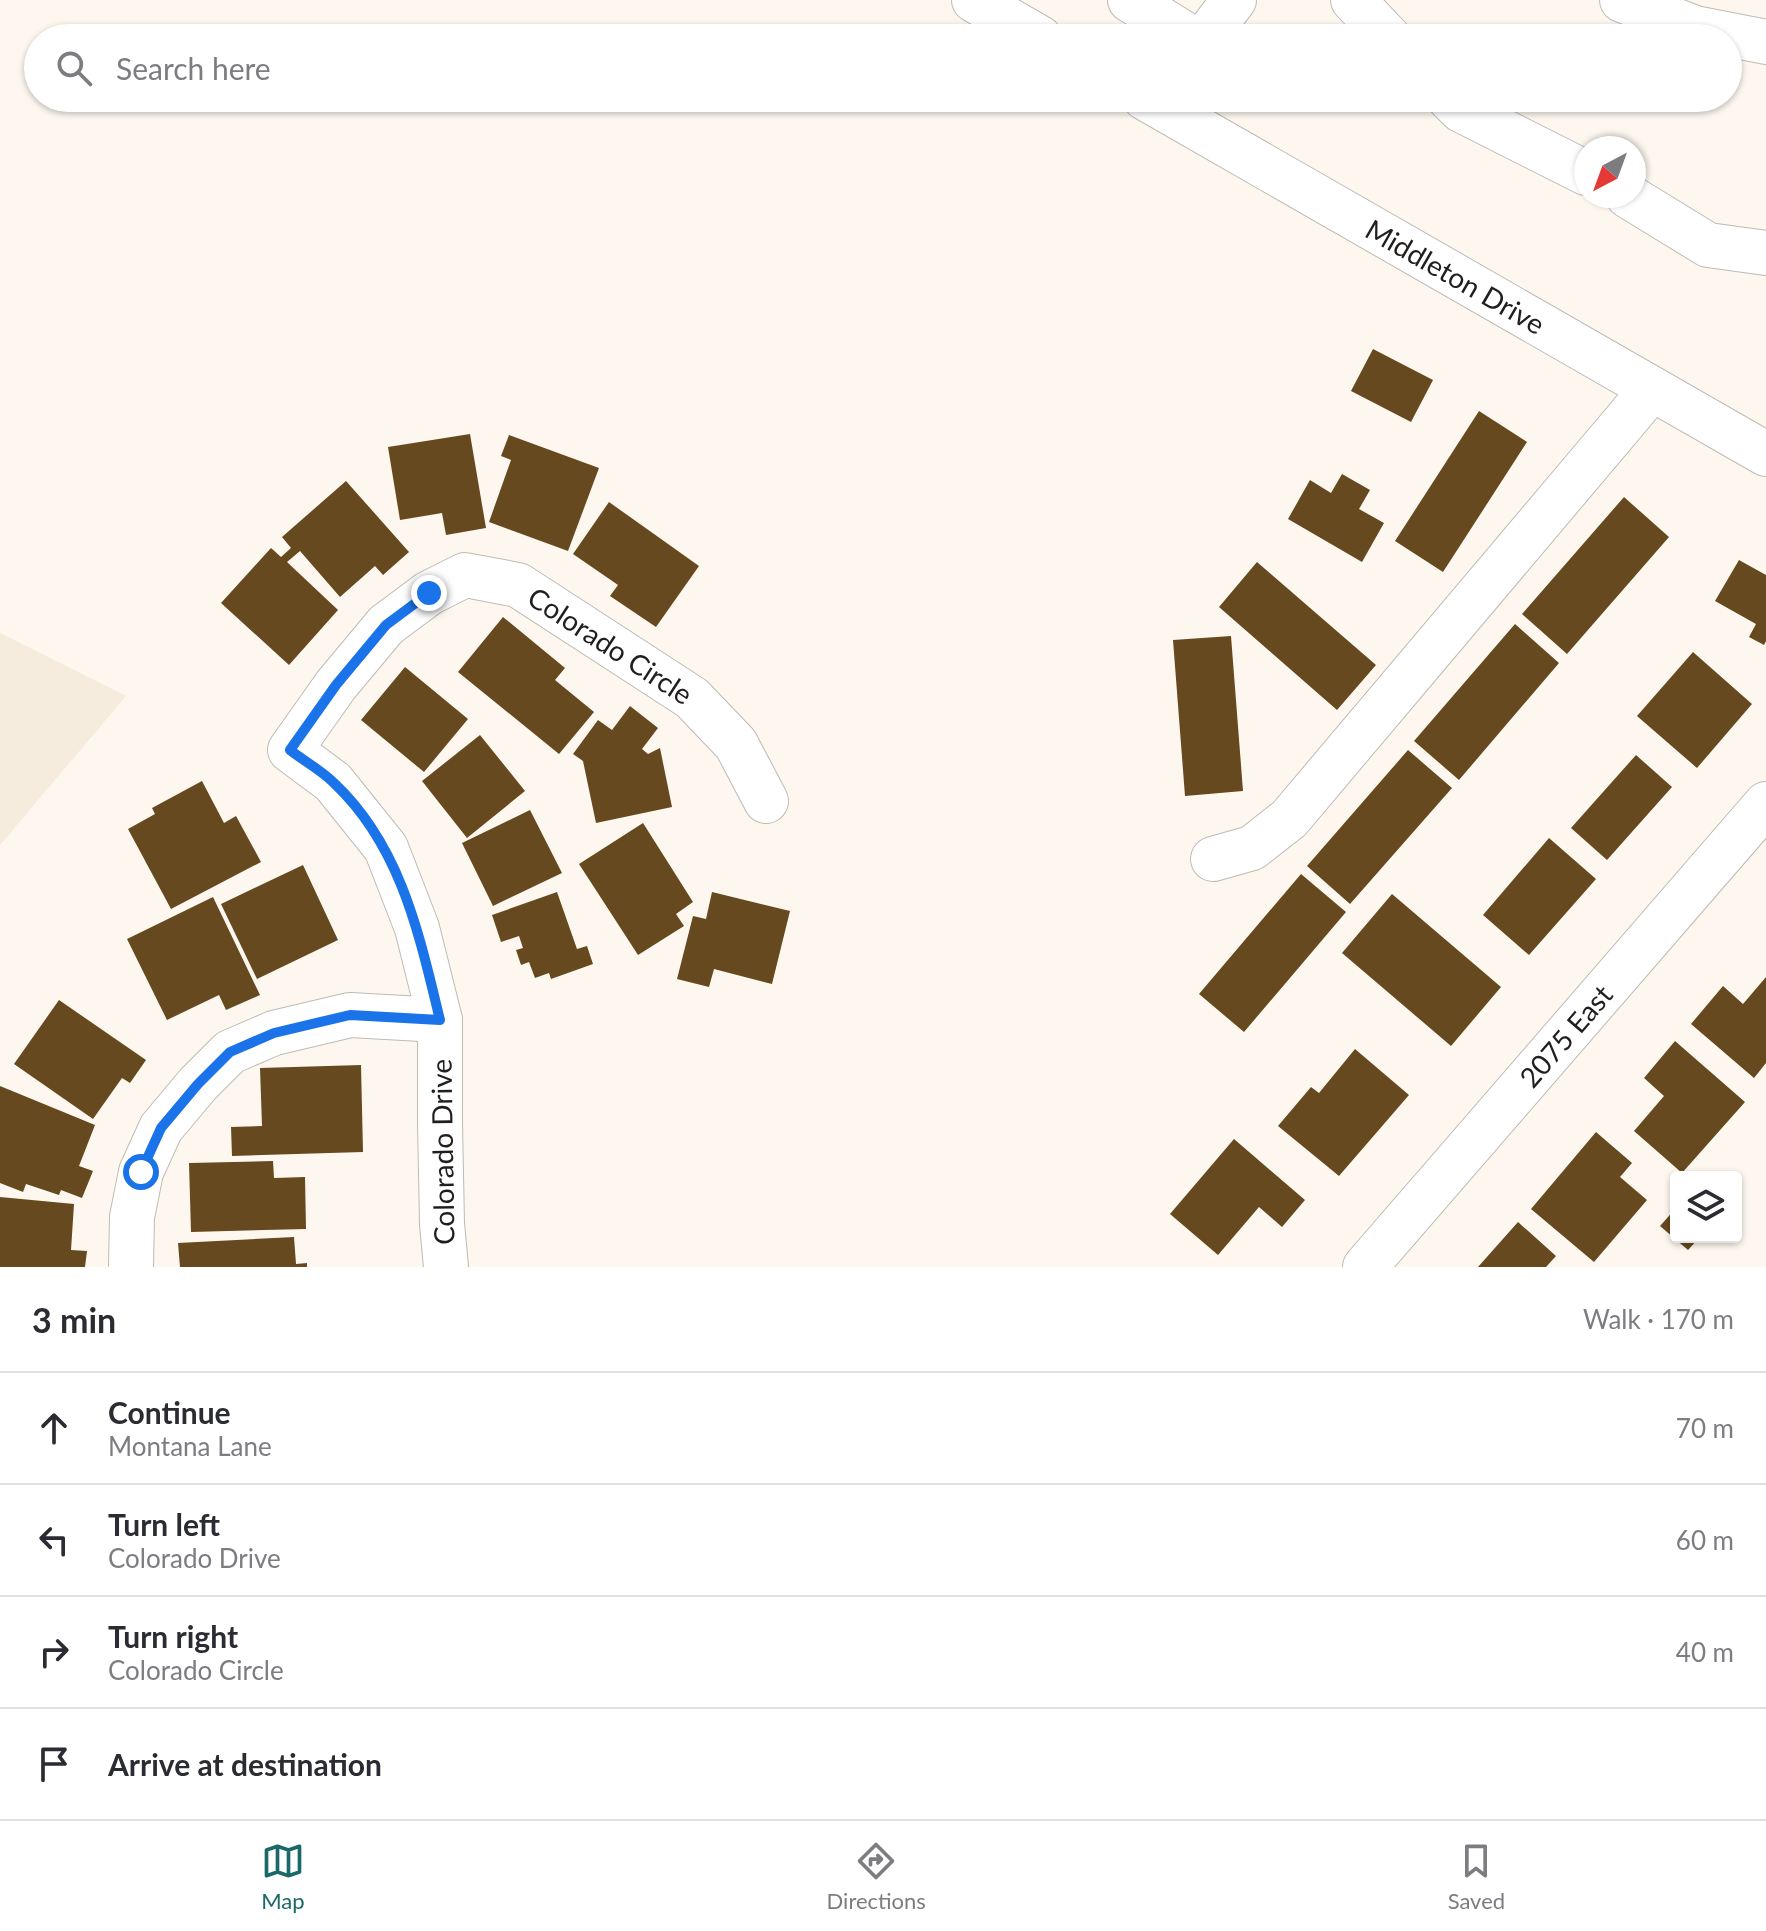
<!DOCTYPE html>
<html lang="en">
<head>
<meta charset="utf-8">
<style>
  body { margin:0; font-family:Lato,sans-serif; background:#f2f2f3; color:#2b2b33 }
  .controls { position:absolute; right:24px; bottom:24px; display:grid; overflow:hidden; border-radius:8px; box-shadow:0 2px 6px #0004 }
  .controls button { width:72px; height:72px; display:grid; place-items:center; padding:0; border:0; border-bottom:2px solid #e1e1e2; background:#fff; color:#2b2b33; font:40px sans-serif }
  .compass { position:absolute; left:1574px; top:136px; width:72px; height:72px; border-radius:50%; background:#fff; box-shadow:0 2px 6px #0004; rotate:221deg }
  .stop { position:absolute; width:24px; height:24px; margin:-18px; border:6px solid #1a73e8; border-radius:50%; background:#fff }
  .stop.end { background:#1a73e8; border-color:#fff; box-shadow:0 2px 8px #0008 }
  .list { margin:0; padding:0; list-style:none }
  h2 { display:flex; justify-content:space-between; align-items:center; height:104px; margin:0; padding:0 32px; font-size:34px }
  h2 small { font-size:26px; font-weight:400; color:#7c7c81 }
  .list li { display:grid; grid-template-columns:52px 1fr auto; gap:24px; align-items:center; box-sizing:border-box; height:112px; padding:0 32px; border-top:2px solid #e1e1e2 }
  .list b { display:block; font-size:30px; white-space:nowrap }
  .list p { margin:0; font-size:26px; white-space:nowrap; color:#7c7c81 }
  .list em { font-size:26px; font-style:normal; color:#7c7c81 }
  .icon { flex:none; width:44px; height:44px; fill:none; stroke:currentColor; stroke-width:2; stroke-linecap:round; stroke-linejoin:round }
  .map { position:relative; flex:none; width:1766px; height:1267px; overflow:hidden }
  .search { position:absolute; background:#fff; box-shadow:0 2px 6px #0004; left:24px; right:24px; top:24px; height:88px; display:flex; align-items:center; gap:20px; box-sizing:border-box; padding:0 28px; border-radius:44px; color:#7c7c81; font-size:30px }
  .sheet { height:552px; background:#fff }
  nav { display:flex; justify-content:space-around; align-items:center; box-sizing:border-box; height:112px; border-top:2px solid #e1e1e2; background:#fff; font-size:22px; color:#7c7c81 }
  nav a { display:grid; justify-items:center; gap:4px }
  nav .on { color:#1b6869 }
  .map>svg:first-child { display:block }
</style>
</head>
<body>
<div class="map">
<svg width="1766" height="1267" viewBox="0 0 1766 1267">
  <rect width="100%" height="100%" fill="#fdf7f0"/>
  <path fill="#f6ecde" d="M0,633l126,63 -126,149z"/>
  <path fill="#66491e" d="M1373,349l60,31 -22,42 -60,-31z
    M1479,411l48,31 -84,130 -48,-31z
    M470,434l16,94 -40,7 -4,-22 -42,7 -12,-73z
    M509,435l90,33 -31,83 -79,-29 22,-62 -10,-4z
    M1342,474l28,16 -11,19 25,14 -22,39 -74,-43 22,-39 21,13z
    M346,481l63,71 -26,23 -8,-9 -35,31 -40,-46 -13,11 51,48 -49,55 -68,-62 50,-55 10,9 10,-9 -9,-11z
    M1624,497l45,40 -102,117 -45,-40z
    M609,502l90,64 -43,61 -46,-31 8,-11 -45,-31z
    M1739,560l27,15v66l-2,4 -15,-8 7,-13 -41,-23z
    M1257,562l119,103 -39,45 -118,-103z
    M503,617l62,51 -10,12 39,32 -35,42 -101,-82z
    M1515,624l44,39 -100,117 -45,-39z
    M1231,636l12,155 -58,5 -12,-156z
    M1693,652l59,52 -55,64 -60,-52z
    M405,667l63,52 -44,53 -63,-52z
    M630,706l28,22 -16,21 6,5 12,-6 12,59 -76,16 -13,-62 -10,-7 25,-34 14,10z
    M480,735l45,56 -58,47 -45,-57z
    M1408,750l44,38 -102,116 -43,-38z
    M1636,755l36,32 -65,73 -36,-32z
    M202,781l22,42 12,-7 25,46 -90,47 -43,-80 27,-15 -3,-6z
    M530,810l32,63 -69,33 -31,-63z
    M643,823l50,79 -17,12 8,12 -46,29 -59,-91z
    M1549,838l47,41 -67,76 -46,-40z
    M303,865l35,75 -81,39 -36,-75z
    M1301,874l45,38 -102,120 -45,-38z
    M557,892l20,57 10,-3 6,18 -42,15 -2,-6 -14,5 -6,-16 -8,3 -5,-15 7,-2 -4,-12 -18,6 -9,-27z
    M712,892l78,19 -18,73 -58,-15 -5,18 -32,-8 16,-63 13,3z
    M1392,894l109,93 -50,59 -109,-93z
    M213,897l47,98 -34,15 -7,-15 -52,25 -40,-81z
    M1766,977v86l-12,15 -63,-54 32,-38 20,18z
    M59,1000l87,60 -16,23 -8,-5 -29,41 -79,-55z
    M1675,1041l70,61 -63,71 -48,-42 30,-35 -20,-18z
    M1355,1049l54,46 -70,81 -61,-50 33,-39 8,6z
    M361,1065l2,87 -131,4 -1,-29 31,-1 -2,-58z
    M0,1086l95,39 -16,41 14,5 -11,27 -21,-8 -2,5 -33,-11 -3,8 -23,-9z
    M1596,1132l36,31 -12,14 27,23 -53,62 -63,-53z
    M1234,1139l71,61 -23,27 -23,-20 -41,48 -48,-41z
    M273,1161l1,17 31,-1 1,52 -115,3 -2,-69z
    M0,1197l74,7 -3,46 16,1 -2,16h-85z
    M1676,1208v29h24l-12,13 -28,-24z
    M1518,1222l38,34 -10,11h-68z
    M294,1237l2,27 11,-1v4h-127l-2,-24z"/>
  <g fill="none" stroke-linecap="round" stroke-linejoin="round">
    <defs>
      <g id="minor">
        <path d="M974,0l66,38"/>
        <path d="M1130,0l61,38"/>
        <path d="M1353,0l36,38"/>
        <path d="M1622,0l73,28 71,14"/>
        <path d="M1205,38l29,-38"/>
        <path id="s1" d="M1145,98l621,356"/>
        <path d="M1449,98l12,12 125,63"/>
        <path d="M1628,196l80,49 58,8"/>
        <path d="M1213,859l39,-11 37,-29 363,-430"/>
        <path d="M131,1267l1,-50 9,-45 20,-44 37,-44 32,-32 44,-19 76,-18 90,5"/>
        <path id="s2" d="M446,1267l-4,-43 -2,-100v-104l-23,-92 -31,-80 -53,-66 -43,-32 46,-65 50,-60 43,-32 36,-18 53,10 174,113 44,46 30,57"/>
        <path id="s3" d="M1365,1267l401,-463"/>
      </g>
    </defs>
    <use href="#minor" stroke="#bfbab3" stroke-width="46"/>
    <use href="#minor" stroke="#fff" stroke-width="44"/>
  </g>
  <g fill="none" stroke-linecap="round" stroke-linejoin="round">
    <path stroke="#1a73e8" stroke-width="10" d="M141,1172l20,-44 37,-44 32,-32 44,-19 76,-18 90,5c-21,-86 -39,-174 -106,-237 -13,-13 -30,-22 -44,-33l46,-65 50,-60 43,-32"/>
  </g>
  <g text-anchor="middle" dominant-baseline="central" stroke-width="8" stroke-linejoin="round" paint-order="stroke">
    <g font-size="28" fill="#211f1d" stroke="#fff">
      <text stroke="none"><textPath href="#s1" startOffset="358">Middleton Drive</textPath></text>
      <text stroke="none"><textPath href="#s2" startOffset="982">Colorado Circle</textPath></text>
      <text stroke="none"><textPath href="#s3" startOffset="306">2075 East</textPath></text>
      <text transform="translate(442 1152) rotate(-91)">Colorado Drive</text>
    </g>
  </g>
</svg>
<div class="controls">
<button><svg class="icon" aria-label="layers" viewBox="0 0 24 24"><path d="M12 4l9 5-9 5-9-5zM3 14l9 5 9-5"/></svg></button>
</div>
<svg class="compass" viewBox="-18 -18 36 36"><path d="M0-13l5 13h-10z" fill="#e53935"/><path d="M0 13l5-13h-10z" fill="#7c7c81"/></svg>
<div class="stop" style="left:141px;top:1172px"></div>
<div class="stop end" style="left:429px;top:593px"></div>
<div class="search"><svg class="icon" aria-label="search" viewBox="0 0 24 24"><circle cx="10" cy="10" r="6"/><path d="M15 15l6 6"/></svg>Search here</div>
</div>
<section class="sheet">
<h2>3 min<small>Walk · 170 m</small></h2>
<ul class="list">
<li><svg class="icon" aria-label="ahead" viewBox="0 0 24 24"><path d="M12 20V5M6 11l6-6 6 6"/></svg><div><b>Continue</b><p>Montana Lane</p></div><em>70 m</em></li>
<li><svg class="icon" aria-label="left" viewBox="0 0 24 24"><path d="M17 20v-9H6M10 6l-5 5 5 5"/></svg><div><b>Turn left</b><p>Colorado Drive</p></div><em>60 m</em></li>
<li><svg class="icon" aria-label="right" viewBox="0 0 24 24"><path d="M7 20v-9h11M14 6l5 5-5 5"/></svg><div><b>Turn right</b><p>Colorado Circle</p></div><em>40 m</em></li>
<li><svg class="icon" aria-label="arrive" viewBox="0 0 24 24"><path d="M6 21V4h12l-3 4 3 4H6"/></svg><div><b>Arrive at destination</b></div></li>
</ul>
</section>
<nav>
<a class="on"><svg class="icon" aria-label="map" viewBox="0 0 24 24"><path d="M3 6l6-2 6 2 6-2v14l-6 2-6-2-6 2zM9 4v14M15 6v14"/></svg>Map</a>
<a><svg class="icon" aria-label="directions" viewBox="0 0 24 24"><path d="M12 3l9 9-9 9-9-9zM9 14v-3h6M13 9l2 2-2 2"/></svg>Directions</a>
<a><svg class="icon" aria-label="saved" viewBox="0 0 24 24"><path d="M7 4h10v16l-5-4-5 4z"/></svg>Saved</a>
</nav>
</body>
</html>
